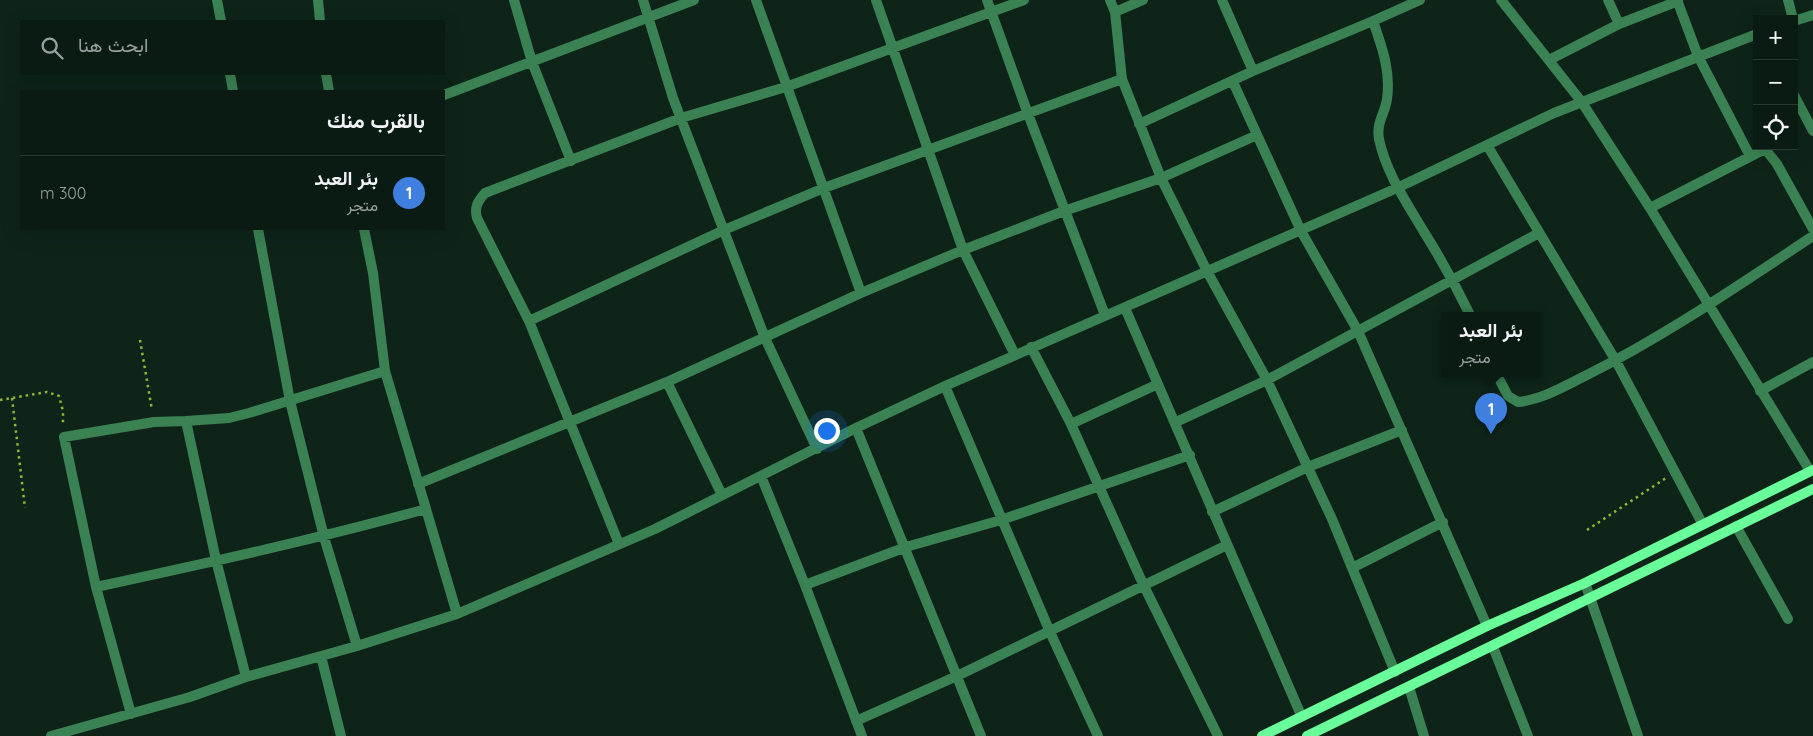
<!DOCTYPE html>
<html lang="ar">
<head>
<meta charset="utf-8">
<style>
  body { margin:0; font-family:Quicksand,Vazirmatn,sans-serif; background:#13241c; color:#f1f3f6; direction:rtl }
  .controls { position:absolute; right:15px; top:15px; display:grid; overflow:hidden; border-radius:0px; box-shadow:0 5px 20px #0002 }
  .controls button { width:45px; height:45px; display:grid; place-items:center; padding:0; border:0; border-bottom:1px solid #2a3933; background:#0a1b13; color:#f1f3f6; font:25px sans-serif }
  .you { position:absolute; left:826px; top:430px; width:18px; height:18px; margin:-12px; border:4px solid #fff; border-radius:50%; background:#1a73e8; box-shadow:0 0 0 8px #1a73e833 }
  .badge { display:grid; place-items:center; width:32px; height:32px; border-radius:50%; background:#96fa02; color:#fff; font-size:16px; font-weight:700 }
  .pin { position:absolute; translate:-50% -41px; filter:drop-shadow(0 1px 2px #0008) }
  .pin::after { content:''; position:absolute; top:26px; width:18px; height:15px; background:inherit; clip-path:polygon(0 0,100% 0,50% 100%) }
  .popup { position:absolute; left:1441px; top:312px; width:100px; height:65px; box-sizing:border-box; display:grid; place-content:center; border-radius:0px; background:#0a1b13; filter:drop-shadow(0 1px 4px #0005); font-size:16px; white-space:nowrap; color:#99a1a0 }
  .popup b { font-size:19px; color:#f1f3f6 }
  .popup::after { content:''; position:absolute; left:50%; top:100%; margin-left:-10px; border:10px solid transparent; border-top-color:#0a1b13 }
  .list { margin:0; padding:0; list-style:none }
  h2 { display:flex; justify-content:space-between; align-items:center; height:65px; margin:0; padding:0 20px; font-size:21px }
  h2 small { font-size:16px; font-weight:400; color:#99a1a0 }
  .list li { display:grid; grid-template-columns:32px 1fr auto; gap:15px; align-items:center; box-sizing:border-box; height:75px; padding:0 20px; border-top:1px solid #2a3933 }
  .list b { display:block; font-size:19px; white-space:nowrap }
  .list p { margin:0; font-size:16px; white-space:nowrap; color:#99a1a0 }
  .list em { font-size:16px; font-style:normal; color:#99a1a0 }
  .icon { flex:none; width:28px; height:28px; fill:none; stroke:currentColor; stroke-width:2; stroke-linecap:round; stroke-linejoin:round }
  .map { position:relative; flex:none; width:1813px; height:736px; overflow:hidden; direction:ltr }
  .search { position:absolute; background:#0a1b13; box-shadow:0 5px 20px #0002; left:20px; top:20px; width:425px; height:55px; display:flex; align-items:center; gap:12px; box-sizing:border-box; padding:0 18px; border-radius:0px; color:#99a1a0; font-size:19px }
  .panel { position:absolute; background:#0a1b13; box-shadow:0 5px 20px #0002; left:20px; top:90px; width:425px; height:140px; border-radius:0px; direction:rtl }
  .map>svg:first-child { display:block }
</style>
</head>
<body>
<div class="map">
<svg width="1813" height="736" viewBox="0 0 1813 736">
  <rect width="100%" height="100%" fill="#0e2419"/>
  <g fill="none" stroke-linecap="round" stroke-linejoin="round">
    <path stroke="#94b530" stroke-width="2.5" stroke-dasharray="2.5 4" stroke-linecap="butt" d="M140,340l12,70
      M12,398l13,110
      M0,400l47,-8 12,4 4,15v13
      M1587,530l79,-52"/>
    <path stroke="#3a8253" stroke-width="10" d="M217,0l4,21
      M318,0l2,21
      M514,0l18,62 39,99
      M643,0l30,98 92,240 52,111
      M756,0l105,293
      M876,0l87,250 52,105
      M987,0l41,114 77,201
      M1110,0l5,12
      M1143,0l-28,12 7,67 39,99 47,95 59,107 65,139 63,153
      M1222,0l31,71
      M1420,0l-47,21c9,26 18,50 14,78 -2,15 -11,23 -8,40 7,34 28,64 45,93 17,27 32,54 46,83
      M1501,0l80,101 69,107 160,263
      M1608,0l11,24
      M1677,0l21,56 52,100
      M1788,0l5,19
      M1794,21l19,-6
      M1549,60l70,-36 59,-23
      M230,74l3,17
      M326,74l3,17
      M1233,82l68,149 57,100 129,295
      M444,95l250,-95
      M1794,95l19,36
      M1139,124l114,-53 120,-50
      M1487,145l129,216 86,162
      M1650,208l115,-59 12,15 36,65
      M258,229l32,172 34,136 33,109
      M364,229l9,44 12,98 41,138
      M1125,308l176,407
      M529,321l195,-91 100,-42 298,-109
      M1031,347l40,77 72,160 75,152
      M1496,373l12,23 10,6c23,-2 47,-16 67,-26 80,-40 154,-91 228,-140
      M667,382l55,113
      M945,386l105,246 48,104
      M1760,391l53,-29
      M186,421l43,-3 20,-5 136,-42
      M1176,422l91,-42 272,-147
      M1071,424l87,-40
      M856,428l125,308
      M761,476l44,109 57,151
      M418,484l249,-102 194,-89 102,-43 101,-39 97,-33 96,-43
      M1212,512l96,-45 94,-37
      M1736,526l52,93
      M619,544l-90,-223 -52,-103c-3,-11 1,-17 8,-25l196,-75 105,-31 238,-87
      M1352,568l91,-46
      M1585,583l53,153
      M805,585l101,-38 95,-27 189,-65
      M96,587l35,127
      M1493,647l35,89
      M321,656l20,80
      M246,677l-30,-117 -30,-139 -32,1 -90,15 32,150c111,-24 221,-48 330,-78l31,105
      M1409,687l15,49
      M856,721l101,-45 270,-131
      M51,736l139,-39 56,-20 111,-31 100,-32 198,-85 201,-101 89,-42 452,-198 157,-75 203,-79"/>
    <path stroke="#69fe9a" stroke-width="10" d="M1262,736l225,-110 98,-43 228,-113
      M1307,736l506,-247"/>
  </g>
</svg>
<div class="controls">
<button>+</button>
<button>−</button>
<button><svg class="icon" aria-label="locate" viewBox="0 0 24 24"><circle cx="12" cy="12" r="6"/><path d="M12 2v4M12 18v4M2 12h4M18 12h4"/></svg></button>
</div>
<div class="you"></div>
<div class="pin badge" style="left:1491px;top:434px;background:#3f7fe0">1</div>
<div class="popup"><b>بئر العبد</b>متجر</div>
<div class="search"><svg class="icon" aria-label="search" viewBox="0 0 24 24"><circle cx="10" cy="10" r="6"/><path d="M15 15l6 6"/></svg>ابحث هنا</div>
<section class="panel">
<h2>بالقرب منك<small></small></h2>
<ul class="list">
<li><span class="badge" style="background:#3f7fe0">1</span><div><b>بئر العبد</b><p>متجر</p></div><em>300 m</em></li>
</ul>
</section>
</div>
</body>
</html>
